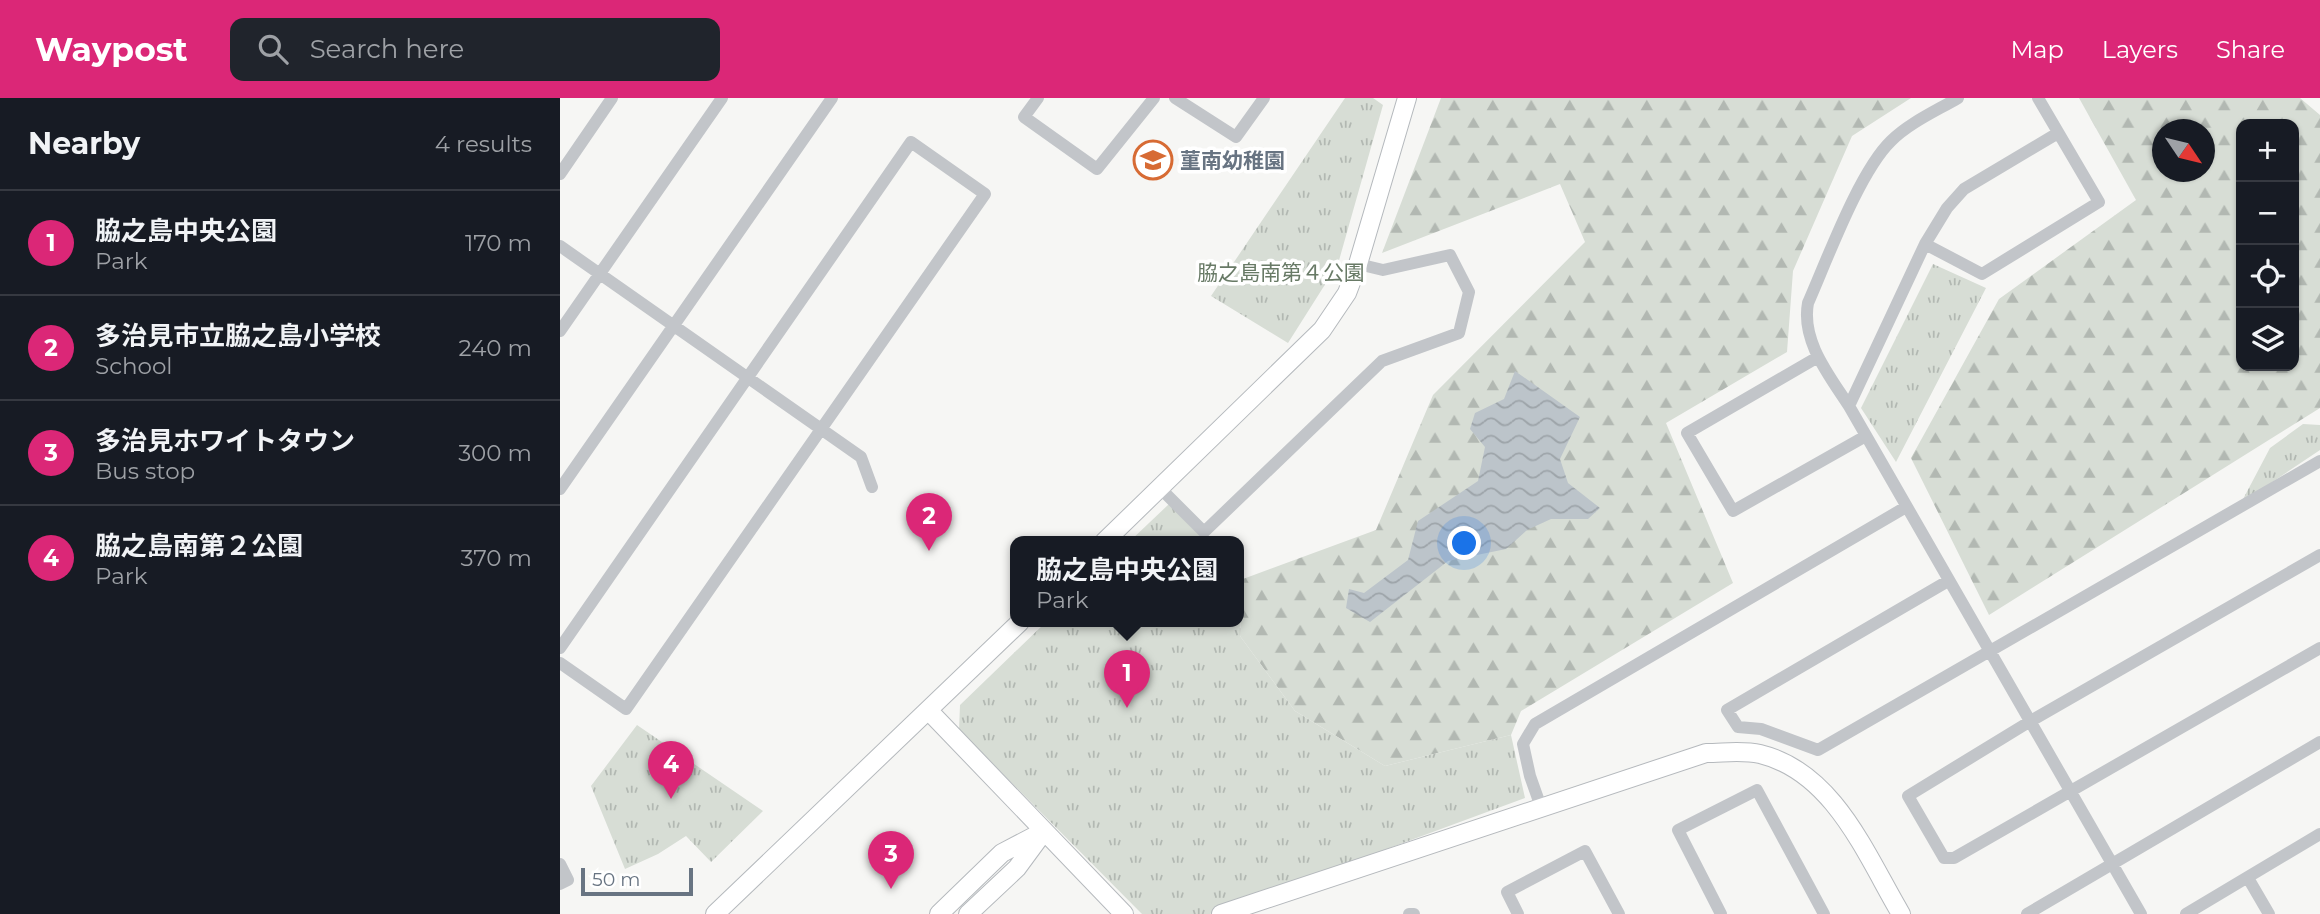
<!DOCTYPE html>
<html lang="en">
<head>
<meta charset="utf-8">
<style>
  body { margin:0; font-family:Montserrat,"Noto Sans JP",sans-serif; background:#20242c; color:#f1f3f6 }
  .controls { position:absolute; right:21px; top:21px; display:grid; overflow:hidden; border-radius:14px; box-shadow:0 2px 5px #0004 }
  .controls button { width:63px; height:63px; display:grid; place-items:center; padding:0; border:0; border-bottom:2px solid #363941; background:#171b24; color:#f1f3f6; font:35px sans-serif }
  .compass { position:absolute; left:1592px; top:21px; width:63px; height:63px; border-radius:50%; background:#171b24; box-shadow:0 2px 5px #0004; rotate:125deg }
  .scale { position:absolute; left:21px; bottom:18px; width:112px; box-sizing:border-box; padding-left:7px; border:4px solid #687482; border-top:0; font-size:19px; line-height:24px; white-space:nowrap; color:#687482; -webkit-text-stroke:5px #fff; paint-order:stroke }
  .you { position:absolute; left:905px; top:446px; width:24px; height:24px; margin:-18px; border:5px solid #fff; border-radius:50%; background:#1a73e8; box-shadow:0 0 0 10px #1a73e833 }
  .badge { display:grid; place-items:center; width:46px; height:46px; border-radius:50%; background:#db2777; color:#fff; font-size:23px; font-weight:700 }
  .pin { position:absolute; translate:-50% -58px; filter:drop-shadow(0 2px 4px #0008) }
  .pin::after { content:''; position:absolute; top:37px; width:24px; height:21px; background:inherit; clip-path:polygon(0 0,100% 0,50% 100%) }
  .popup { position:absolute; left:450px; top:438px; width:234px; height:91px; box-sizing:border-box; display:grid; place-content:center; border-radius:14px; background:#171b24; filter:drop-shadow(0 2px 5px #0005); font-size:23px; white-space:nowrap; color:#9ea1a6 }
  .popup b { font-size:26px; color:#f1f3f6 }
  .popup::after { content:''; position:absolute; left:50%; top:100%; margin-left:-14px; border:14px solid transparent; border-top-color:#171b24 }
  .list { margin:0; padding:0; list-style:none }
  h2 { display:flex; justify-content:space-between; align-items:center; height:91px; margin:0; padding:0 28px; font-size:30px }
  h2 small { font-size:23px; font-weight:400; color:#9ea1a6 }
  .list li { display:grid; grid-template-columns:46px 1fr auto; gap:21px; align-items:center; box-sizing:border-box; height:105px; padding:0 28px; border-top:2px solid #363941 }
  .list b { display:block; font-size:26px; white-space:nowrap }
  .list p { margin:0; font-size:23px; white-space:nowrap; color:#9ea1a6 }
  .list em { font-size:23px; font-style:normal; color:#9ea1a6 }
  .icon { flex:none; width:38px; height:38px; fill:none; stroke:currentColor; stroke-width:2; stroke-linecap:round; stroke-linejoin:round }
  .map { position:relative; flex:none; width:1760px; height:816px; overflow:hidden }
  header { display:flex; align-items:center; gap:42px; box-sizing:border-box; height:98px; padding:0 35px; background:#db2777; color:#fff }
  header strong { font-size:33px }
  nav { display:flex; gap:38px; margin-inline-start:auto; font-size:24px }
  .search { width:490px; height:63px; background:#20242c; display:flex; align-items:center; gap:18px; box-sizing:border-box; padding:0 24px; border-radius:14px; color:#9ea1a6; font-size:26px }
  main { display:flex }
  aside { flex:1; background:#171b24 }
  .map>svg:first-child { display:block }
</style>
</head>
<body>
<header>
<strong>Waypost</strong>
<div class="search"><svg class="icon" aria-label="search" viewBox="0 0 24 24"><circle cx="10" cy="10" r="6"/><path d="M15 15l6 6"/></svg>Search here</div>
<nav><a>Map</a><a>Layers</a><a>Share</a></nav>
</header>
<main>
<aside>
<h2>Nearby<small>4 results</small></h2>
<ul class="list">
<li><span class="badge">1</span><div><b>脇之島中央公園</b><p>Park</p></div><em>170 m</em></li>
<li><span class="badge">2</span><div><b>多治見市立脇之島小学校</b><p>School</p></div><em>240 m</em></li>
<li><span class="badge">3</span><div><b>多治見ホワイトタウン</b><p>Bus stop</p></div><em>300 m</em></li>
<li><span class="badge">4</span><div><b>脇之島南第２公園</b><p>Park</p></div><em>370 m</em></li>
</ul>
</aside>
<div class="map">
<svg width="1760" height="816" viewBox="0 0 1760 816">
  <defs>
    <pattern id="forest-firs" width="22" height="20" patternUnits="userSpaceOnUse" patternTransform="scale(1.75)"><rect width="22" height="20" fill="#d7ddd5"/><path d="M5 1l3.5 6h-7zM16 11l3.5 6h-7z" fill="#b2b8b2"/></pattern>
    <pattern id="park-tufts" width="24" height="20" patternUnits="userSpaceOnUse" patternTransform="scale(1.75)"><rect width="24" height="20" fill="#d7ddd5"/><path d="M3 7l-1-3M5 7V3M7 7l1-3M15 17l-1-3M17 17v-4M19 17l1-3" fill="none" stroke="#b2b8b2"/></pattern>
    <pattern id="water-waves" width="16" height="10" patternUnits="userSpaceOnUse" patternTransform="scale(1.75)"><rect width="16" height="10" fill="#bcc4ca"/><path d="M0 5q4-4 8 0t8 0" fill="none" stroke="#9da4a9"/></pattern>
  </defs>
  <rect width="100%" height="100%" fill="#f6f6f4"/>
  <path fill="url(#forest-firs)" fill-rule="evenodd" d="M881,0h470l-59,38 -59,135 -6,81 -121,71 67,160 -212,128 -10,24 -126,31 -90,-55 -55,-75 3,-57 133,-49 57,-135 152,-153 -25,-58 -178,69z
    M1519,0h221l20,17v293l-331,207 -78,-157 88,-159 137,-99zM1681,26h53v242h-53zM1602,32h42v42h-42z"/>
  <path fill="url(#park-tufts)" d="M785,0h28l10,7 -45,159 -50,79 -77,-47z
    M1373,166l53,24 -90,174 -35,-54z
    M1743,326l17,1v25l-79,53 29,-55z
    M609,406l37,38h-77z
    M679,477l4,4 -3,57 55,75 90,55 126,-31 14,63 -315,116h-68l-183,-184 1,-25 86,-83h193z
    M77,627l126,86 -52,51 -25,-26 -28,18 -33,15 -34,-83z"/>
  <path fill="url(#water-waves)" d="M955,273l65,46 -20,42 8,24 32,25 -12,11h-37l-24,11 -21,19 -58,12 -78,61 -24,-14 3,-19 15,4 44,-33 10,-39 60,-40 7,-34 -15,-18 5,-16 29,-14z"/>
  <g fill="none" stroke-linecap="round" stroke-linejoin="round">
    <defs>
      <path id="secondary" d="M544,444l218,-212 25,-37 11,-29 49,-166
        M368,612l196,204
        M155,816l305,-292
        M379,816l63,-61 42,-22
        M408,816l49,-46 25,-34
        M661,816l485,-161c18,0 36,-3 54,1 74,18 106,101 141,160"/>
    </defs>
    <use href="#secondary" stroke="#b5b9bd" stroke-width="20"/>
    <path stroke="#c2c5c9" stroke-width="12" d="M478,0l-14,19 73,52 57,-71
      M615,0l61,39 28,-39
      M1398,0c-22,13 -49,25 -67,43 -32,31 -64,119 -83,162 -7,38 21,72 41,103l76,-162 57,30 117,-72 -61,-104
      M0,76l52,-76
      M1365,146l22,-36 17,-19 94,-56
      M0,148l301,211 11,30
      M0,233l162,-233
      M1258,259l-131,76 46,78 131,-74
      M1289,308l292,508
      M600,390l44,44 178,-171 77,-28 10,-41 -19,-37 -67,15 -25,-6
      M0,391l272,-391
      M1760,457l-291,167 -121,74 36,62h10l366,-210
      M1388,483l-221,129 11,17 23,2 57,21 502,-289
      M0,550l351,-506 74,52 -359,515 -66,-46
      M981,709l-11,-31 -7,-32 12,-20 371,-217
      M0,766l8,16 -8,4
      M1688,780l21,36
      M849,816h5
      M958,816l-11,-22 78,-41 34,63
      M1161,816l-43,-84 79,-40 67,124
      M1467,816l293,-172
      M1626,816l134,-80"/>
    <use href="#secondary" stroke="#fff" stroke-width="18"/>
  </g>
  <defs>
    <symbol id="school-ring" viewBox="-11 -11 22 22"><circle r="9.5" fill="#fff" stroke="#d76b34" stroke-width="1.5"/><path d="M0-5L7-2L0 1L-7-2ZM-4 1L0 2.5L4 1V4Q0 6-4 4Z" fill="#d76b34"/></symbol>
  </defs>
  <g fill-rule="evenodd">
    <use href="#school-ring" x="571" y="40" width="44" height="44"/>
  </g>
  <g text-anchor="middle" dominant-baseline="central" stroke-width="7" stroke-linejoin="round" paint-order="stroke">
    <g font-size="21" font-weight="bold" fill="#687482" stroke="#fff" text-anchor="start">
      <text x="620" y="62">菫南幼稚園</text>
    </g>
    <g font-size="21" fill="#687a66" stroke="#fff">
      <text x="721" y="174">脇之島南第４公園</text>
    </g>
  </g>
</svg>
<div class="controls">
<button>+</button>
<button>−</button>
<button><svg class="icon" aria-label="locate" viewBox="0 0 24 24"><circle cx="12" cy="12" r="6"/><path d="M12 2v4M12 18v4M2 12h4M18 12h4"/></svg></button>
<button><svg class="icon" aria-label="layers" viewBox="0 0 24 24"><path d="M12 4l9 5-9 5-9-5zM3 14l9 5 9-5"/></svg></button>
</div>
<svg class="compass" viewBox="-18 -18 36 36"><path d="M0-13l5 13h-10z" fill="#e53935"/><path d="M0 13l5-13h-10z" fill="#9ea1a6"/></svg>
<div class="scale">50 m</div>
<div class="you"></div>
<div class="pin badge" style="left:567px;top:610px">1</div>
<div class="popup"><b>脇之島中央公園</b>Park</div>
<div class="pin badge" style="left:369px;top:453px">2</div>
<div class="pin badge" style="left:331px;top:791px">3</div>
<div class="pin badge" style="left:111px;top:701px">4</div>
</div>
</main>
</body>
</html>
